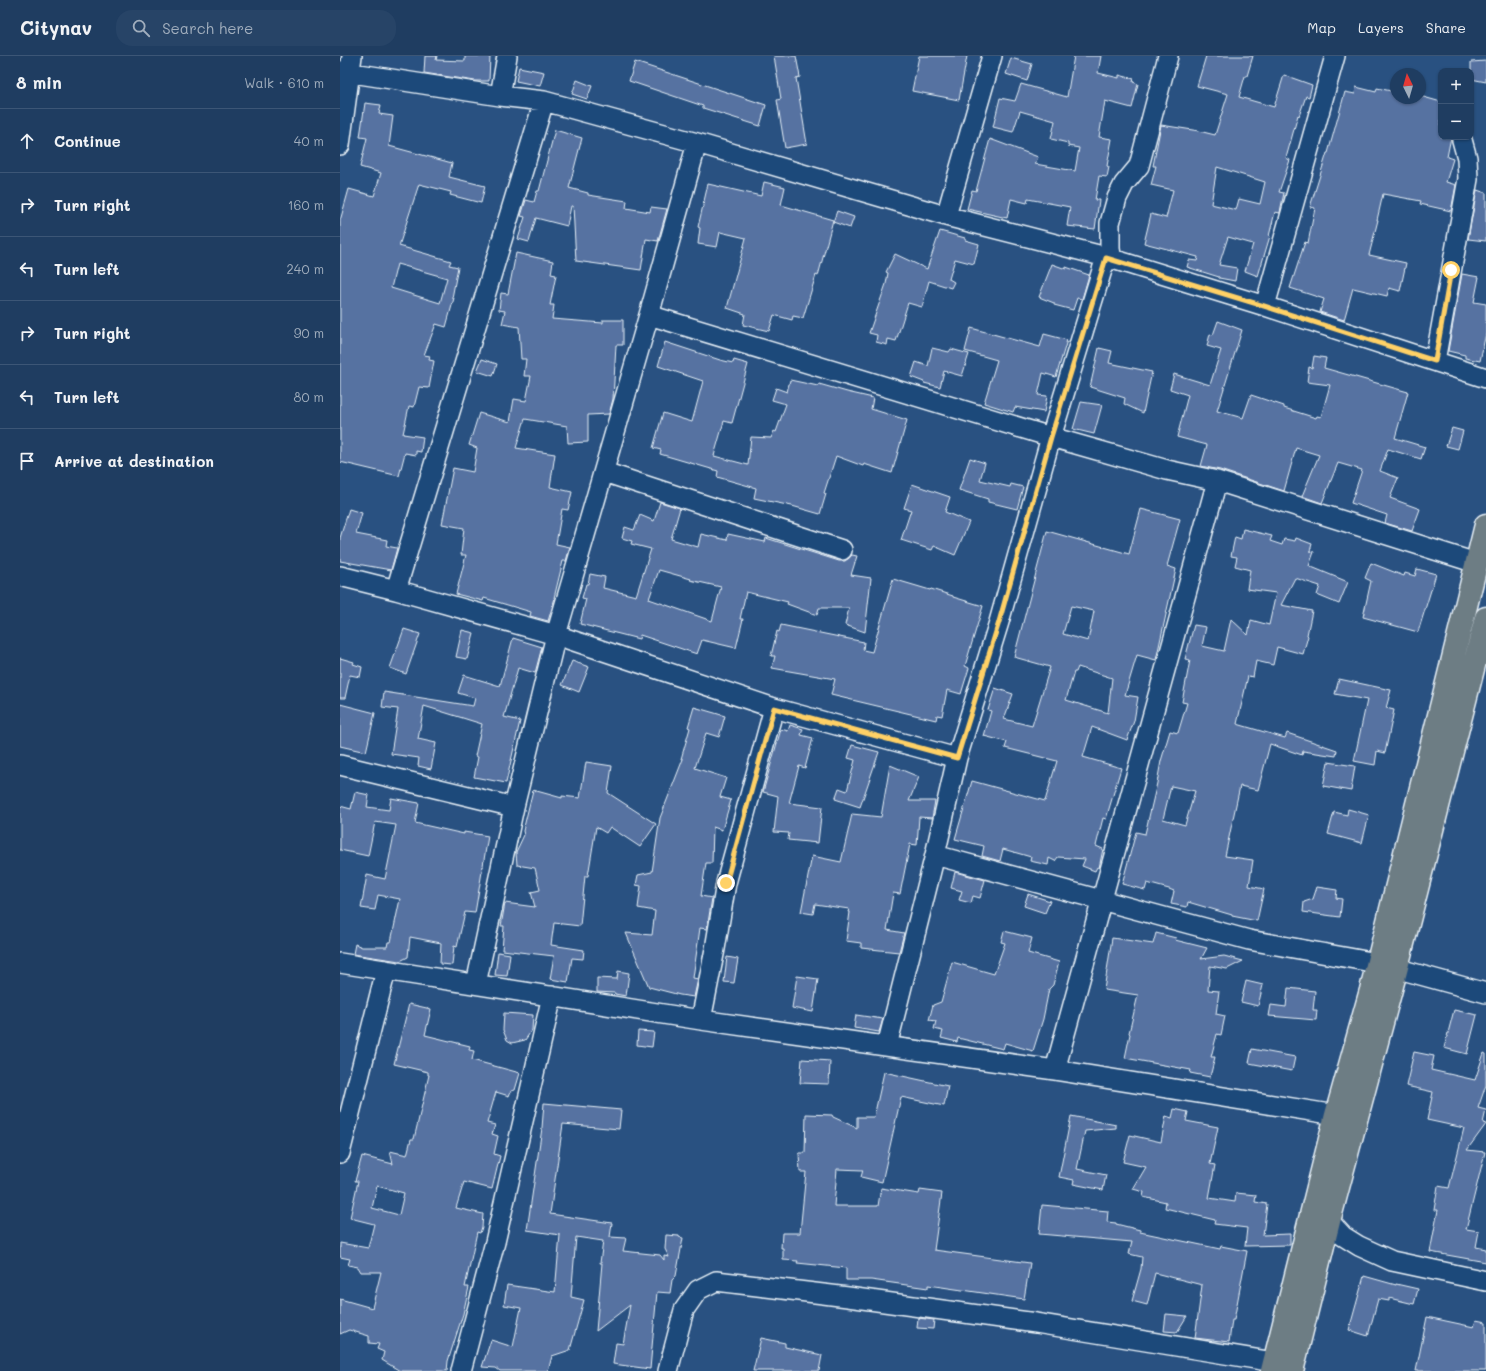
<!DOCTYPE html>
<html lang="en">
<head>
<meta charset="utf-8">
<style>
  body { margin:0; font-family:Mali,sans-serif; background:#274467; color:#f1f3f6 }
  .controls { position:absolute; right:12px; top:12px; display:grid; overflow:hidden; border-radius:8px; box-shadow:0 1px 3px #0004 }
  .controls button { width:36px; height:36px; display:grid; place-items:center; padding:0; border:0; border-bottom:1px solid #3c5676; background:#1f3d61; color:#f1f3f6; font:20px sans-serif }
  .compass { position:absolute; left:1050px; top:12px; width:36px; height:36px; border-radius:50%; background:#1f3d61; box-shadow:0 1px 3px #0004; rotate:355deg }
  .stop { position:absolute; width:12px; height:12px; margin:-9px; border:3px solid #ffd166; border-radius:50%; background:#fff }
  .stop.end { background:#ffd166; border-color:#fff; box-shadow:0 1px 4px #0008 }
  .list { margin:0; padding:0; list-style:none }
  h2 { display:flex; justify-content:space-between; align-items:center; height:52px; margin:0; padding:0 16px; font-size:17px }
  h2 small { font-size:13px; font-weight:400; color:#a1aebd }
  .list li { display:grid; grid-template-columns:26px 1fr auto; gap:12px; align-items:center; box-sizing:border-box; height:64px; padding:0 16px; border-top:1px solid #3c5676 }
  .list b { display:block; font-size:15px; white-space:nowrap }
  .list em { font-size:13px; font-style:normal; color:#a1aebd }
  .icon { flex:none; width:22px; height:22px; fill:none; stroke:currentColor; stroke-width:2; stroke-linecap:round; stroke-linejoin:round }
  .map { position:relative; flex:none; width:1146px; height:1315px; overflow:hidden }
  header { display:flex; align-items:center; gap:24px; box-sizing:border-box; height:56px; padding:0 20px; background:#1f3d61; border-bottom:1px solid #3c5676 }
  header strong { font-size:19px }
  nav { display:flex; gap:22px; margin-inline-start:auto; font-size:14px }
  .search { width:280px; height:36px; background:#274467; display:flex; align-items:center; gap:10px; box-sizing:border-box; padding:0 14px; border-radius:16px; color:#a1aebd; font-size:15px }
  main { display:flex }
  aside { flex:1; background:#1f3d61 }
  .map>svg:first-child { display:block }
</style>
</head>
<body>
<header>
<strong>Citynav</strong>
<div class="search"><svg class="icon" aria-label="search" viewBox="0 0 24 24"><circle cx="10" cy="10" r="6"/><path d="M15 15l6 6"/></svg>Search here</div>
<nav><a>Map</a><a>Layers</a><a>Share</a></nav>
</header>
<main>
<aside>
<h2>8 min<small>Walk · 610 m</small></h2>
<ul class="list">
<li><svg class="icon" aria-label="ahead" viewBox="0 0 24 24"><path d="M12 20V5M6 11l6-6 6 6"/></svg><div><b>Continue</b></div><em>40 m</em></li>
<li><svg class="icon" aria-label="right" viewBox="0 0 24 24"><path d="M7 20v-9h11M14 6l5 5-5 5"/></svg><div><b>Turn right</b></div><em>160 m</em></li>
<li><svg class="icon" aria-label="left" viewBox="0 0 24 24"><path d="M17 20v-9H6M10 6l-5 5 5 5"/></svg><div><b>Turn left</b></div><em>240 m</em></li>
<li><svg class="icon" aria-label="right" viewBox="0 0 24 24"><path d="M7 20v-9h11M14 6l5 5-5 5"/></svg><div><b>Turn right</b></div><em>90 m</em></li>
<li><svg class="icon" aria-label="left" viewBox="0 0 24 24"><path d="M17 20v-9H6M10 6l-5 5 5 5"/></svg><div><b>Turn left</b></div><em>80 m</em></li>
<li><svg class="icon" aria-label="arrive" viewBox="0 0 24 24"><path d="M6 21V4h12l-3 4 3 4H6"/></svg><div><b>Arrive at destination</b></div></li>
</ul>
</aside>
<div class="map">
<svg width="1146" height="1315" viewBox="0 0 1146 1315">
  <rect width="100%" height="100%" fill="#295181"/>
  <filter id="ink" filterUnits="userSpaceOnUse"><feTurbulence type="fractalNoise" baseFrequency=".025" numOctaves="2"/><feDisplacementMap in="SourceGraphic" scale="8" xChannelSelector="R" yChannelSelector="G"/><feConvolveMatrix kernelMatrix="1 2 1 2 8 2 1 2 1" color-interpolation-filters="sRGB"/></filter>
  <g filter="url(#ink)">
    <path fill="#5672a1" stroke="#e8f1f8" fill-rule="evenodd" d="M85,0h12l-1,4 29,1v-5h25l-1,25h-14l-51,-8z
      M434,0h22l4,21 -4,1 11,66 -22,4 -8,-48 4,-1z
      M579,0h48l-8,44 -47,-9z
      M734,0h27l-3,17 21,5v-3l15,4 -1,3 5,2 -6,24 -27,-7 -6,36 13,2 -5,27 2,1 -2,10 -8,-1 -4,24h4l-4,29 -28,-3 3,-19 -42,-8 -1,4 -16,-4 -4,19 -40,-9 5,-19 4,1 14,-52 48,18 -3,7 40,7 4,-23 -11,-2v-3l-17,-4 4,-18 -35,-10 -7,21 -20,-5 7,-29 15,3 6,-17 46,13z
      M866,0h47l-6,20h-2l-6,21 35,10 10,-32 28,10 -3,12 -3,-1 -7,20 -1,-1 -12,43 4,2 -11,32 5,1 -3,14 -1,6 -5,-1 -6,24h1l-12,40 -13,-5 8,-27 -25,-7 -9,28 18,3 -2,13 -16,-3v-1l-32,-10 2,-7 8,1 1,-4 -54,-14 7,-29 15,4 7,-28 -22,-5 5,-19h-3l8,-41 38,6 16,4 13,-41 -31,-8zM877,111l48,15 -5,22 -21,-5 -3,11 -25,-6z
      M671,2l21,6 -5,17 -21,-7z
      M1146,5v21l-15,-3v-17z
      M295,6l131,43 -6,21 -57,-18v-2l-74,-25z
      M179,11l25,5 -4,14 -24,-5z
      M237,24l15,6 -5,13 -15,-5z
      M1016,31l20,5 1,-4 19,4v6h24v-2l21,6v35h10l-4,20 6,2 -7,23 10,3 -5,26 -31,-7 1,-3 -38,-7 -6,26h1l-9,35 37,8 -6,28 -11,-3 -2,8 -34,-8 -9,32 -24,-8 4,-13 -34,-11 15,-46 3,1 7,-35 -5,-1 17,-54h1l17,-61 10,2z
      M25,47l16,2 -2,9 14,2 -4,30 63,17 -3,14 36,9 -4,17 -31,-8 1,-3 -32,-8 -20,62 52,15 -2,4 9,2 -6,31h2l-8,29 -10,-3 -12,31 6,1 -1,4 5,1 -5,27 -10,-1 -5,20 -5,-1 -6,28 20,3 -2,15 -5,-1v4l-11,-2 -6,23 -59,-14v-241l9,-32 25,7 7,-23 -21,-6 7,-29 -7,-1zM57,208l50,14 -7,25 -49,-15z
      M215,74l27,8 -13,50 19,5v2l39,6 -1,7 24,4 1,-5 16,2 -9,32 -12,-2 -5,31 -65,-9 -3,-55h-2l-4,20 -31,-8 -7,24 -11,-3 7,-22 -4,-1 5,-16 8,2 3,-11h2z
      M424,126l21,5 -4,18 52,15 -15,56 -2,-1 -13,43 -10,-2 -1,4 -18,-5 -5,16 -26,-6 2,-11 -18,-6 19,-70 -26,-6 -3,15 -19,-3 2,-16 -2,-1 10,-43 53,12z
      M1137,134l9,3v48l-18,-2z
      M497,155l17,6 -4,11 -17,-6z
      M600,175l25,7v2l14,4 -5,20 -19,-5 -6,20 5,3 -3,6 -22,-7 -7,26 -14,-4 -12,38 -8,-2 -1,6 -11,-3 1,-7 -8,-2 17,-49 2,-11 -2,-1 9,-18 32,15z
      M176,197l37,8 -2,13 5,1 -6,30h4l-2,14 51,4v-3h20v25h-7l-3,54 -4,15 -21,1v27l-20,1 -1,-17 -42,-7 -9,29 39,6 -5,33 22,5 -4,18 -6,-1 -6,35 14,3 -4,14h-3l-9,37h1l-7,23 -18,-5 1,-4 -47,-14 -1,3 -27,-7 10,-39h-5l3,-27 -22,-4 11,-56 20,4 4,-24 -8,-3 10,-32 31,9 4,-23 12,2 5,-25h-7l2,-17h-5l-2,-32 -17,-3 3,-13 -6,-1 2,-17 7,1z
      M712,208l14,5v-2l23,8 -7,24 -5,-1 -4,12 -19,-5v-2l-15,-6z
      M1122,218l17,3 -5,25 12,2v29l-6,28 -15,-3v-3l-17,-4z
      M878,265l24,9 -25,81 26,7 8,-23 33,11v2l32,10 1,-2 4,1 9,-32 -23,-3 2,-15 3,1 2,-12 12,2 -2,10 84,24 -13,46 30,9 -4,12 -33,-10 -8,22 18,7 -8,20 30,11 -8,22 -27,-8 2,-8 -36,-12 11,-33 -24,-7 -16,40 -20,-7 17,-41 -23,-7 -12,43 -64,-21 -19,-4 6,-21 -30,-8 11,-42 -18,-6 4,-15 36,11 11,-35 -14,-4 3,-12 3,1z
      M631,272l69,19 4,-13 23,6 -11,37 -13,-4 -5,22 9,1 -3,16 -29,-5 -2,5 -29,-9 13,-43 -32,-9z
      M325,286l55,18 13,3 1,-3 14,4 -16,59 -8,-2 -10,35 34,9 3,-28 20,1 3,-7 2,1 10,-28 -14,-4 4,-12 11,4 3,-12 28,6 1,-2 28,8 26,6 -2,11 36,11 -15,53 -28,-9 -1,2 -27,-10 -12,37 2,1 -6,20 -28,-8 -38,-8 2,-10 -39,-11 1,-6 -58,-17 1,-4 -8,-2 10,-35 29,9 11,-41 -45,-15z
      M592,292l17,4 2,-3 18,5 -7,22 -18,-5 -4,16 -16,-4v-1l-13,-5 5,-15 12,4z
      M759,292l13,3 -3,12 43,9 -9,41 -19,-9 1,-6 -35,-11z
      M142,303l15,5 -4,12 -16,-5z
      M741,346l21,3 -8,29 -21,-5z
      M1112,372l11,3 -5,18 -12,-3z
      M630,402l15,5 -5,17 30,7 1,-3 12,3 -6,22 -29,-7v-3l-29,-9z
      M572,428l38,13 -5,15 24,10 -14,33 -21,-9 -2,4 -31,-10 10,-30 -7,-2z
      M320,446l20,6 -9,31 27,8 3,-13 26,6 1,-6 37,8 1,-4 73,23h6l4,-3 3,-3 5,1 -6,19 20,3 -6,54 -20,-7 4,-17h-30l-2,7 -30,-11 1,-2 -42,-10 -6,27h3l-7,29 -34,-8 -5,14 -57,-19 -1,4 -59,-15 6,-25 -4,-1 4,-14h2l2,-10 15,3 -2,11 33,8 15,-47 -20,-5 1,-3 -10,-3 3,-11 9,3 6,-15 14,6zM319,514l32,9 -1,1 31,7 -9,34 -63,-22z
      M9,453l13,4 -6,21 31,6 -1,6 11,2 -6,22 -51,-9v-23z
      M801,453l39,10 -13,47 9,3 -20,91 -19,-5 -12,40 13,2 -4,24 -7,19 -35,-13 -9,30 38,11 -15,51 -3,-1 -7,28 7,3 -4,19 -2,-1 -2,4 -13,-5 3,-7 -27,-2 -3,4 -6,-3 -1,7 -18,-4 1,-4 -28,-8 -3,12 -18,-5 2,-10 -29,-7 17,-58 73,20 12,-40 -52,-13 2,-6 -23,-6 7,-25 -3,-1 7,-22 18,6 -9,25 28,7 18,-59 -36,-10 33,-126 82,23zM731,550l23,5 -6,30 -25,-7zM738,611l34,11 -4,35 -42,-13 8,-28h2z
      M903,473l29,7 -2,5 12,4 2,-6 11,2 1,-3 16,6 -2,7 4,1 -5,14 39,16 -9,22 -22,-9 3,-9 -25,-8 -14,27 31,6 -5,24 1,1 -5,18 -26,-7 -4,18 -17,-4 -3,16 -5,-1 -11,48 48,14 2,-5 50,17 -1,6 -33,-5 -1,4 -32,-11 -12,46 -18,-4 -15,70 28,4 -4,26 15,3 -7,32 -25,-5v-1l-44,-13 -1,5 -16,-3 3,-13 -5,-2 -22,-6 -2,7 -23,-6 14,-52 9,2 12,-51 4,-22 9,-30 8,2 9,-30 -5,-1 8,-42 -5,-1 9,-34 12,2 -4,19 22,5 7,-32 17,16 3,-15 18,5 7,-32 -29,-4 3,-19 -15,-4 2,-9 -6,-1 4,-19 6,2zM831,730l24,5 -10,34 -22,-6z
      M1031,507l33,13 1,-3 10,3 2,-7 19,5 -18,58 -55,-15 8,-36 -6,-3z
      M553,523l37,11 1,-1 22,7v1l30,9 -18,60 4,2 -8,26 -14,-4 -5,26 -5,-1 -1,5 -105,-25 4,-16 -63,-11 3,-12h-4l6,-25 2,1 2,-7 83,17 -1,8 9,2z
      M64,573l16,5 -14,40 -16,-6z
      M122,574l12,3 -7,26 -11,-2z
      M173,582l29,9 -7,26 -17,-5 -14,49 16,4 -14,62 -32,-6 4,-20 -3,-1 7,-32 -58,-18 -6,33 18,4 -5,26 -13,-3 1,-8 -28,-4 7,-45 -16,-2 2,-15 89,14 2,-8 -17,-5 6,-18 36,11z
      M0,602l14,4 -1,2 9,3 -2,10 -10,-2 -5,23h-5z
      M232,605l17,6 -10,25 -17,-7z
      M999,623l52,11 -5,18 8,2 -9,43 -8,-2 -2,14 -21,-4 13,-61 -32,-6z
      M0,648l35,9 -9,39 -26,-6z
      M354,651l31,9 -6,21 -13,-4 -11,35 31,10 -6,19 11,3 -9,30 -9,-3 -1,36h-6l-5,33 11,2 -5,31 -7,-1 -7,50 5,1 -4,18 -14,-2 -31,-8 -23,-54 26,2 3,-24 -17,-3 3,-22 -5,-1 2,-10 14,-3 8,-54 23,-59h-2l9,-31 -2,-1z
      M450,669l13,4 -2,6 12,3 -8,30 -6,-2 -10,37 33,4 -4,36 -30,-3 1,-7 -15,-1 4,-36 -15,-4 18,-63 7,2z
      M512,689l27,7 -19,55 -25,-8 4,-11 8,3 8,-31 -7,-2z
      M246,706l26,4 -4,27 48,31 -16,23 -30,-20 -4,6 -10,-6 -8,49h-3l-5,50 -26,-3 -3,22 33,5 -1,9 -11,-1 -4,24 -18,-3 4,-23 -52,-6 2,-24h-3l4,-23 30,4 -4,-15 9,-2 -5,-22 -18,-3 -1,-13 8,-17 -1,-4 10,-41 29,8v-2l18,2z
      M988,706l27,4 -4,25 -28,-5z
      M550,709l29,12 -10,24h26l-3,17 -13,-1 -2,28 -7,-1 -10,50 -7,-1 -6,37 17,3 -5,19 -38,-4v-5l-15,-2 4,-29h-2l1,-3 -34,-5 -2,10 -12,-2 11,-56 29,6 11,-48 29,3z
      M15,736l14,3 -2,12 22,3 2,-12 28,5 -4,20 49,11v-2l24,4 -13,77 -10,-1 -8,35 -3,-1 -2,19 -12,-1 1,-21 -31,-6 -2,20 -8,4 -47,-7 2,-10 7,3h25l1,-5h3l9,-43 -22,-4 -3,15 -14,-2 6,-33 18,4 11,-54 -21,-3 -7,34 -28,-6v-44l11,3z
      M1008,753l21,6 -7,28 -34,-9 6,-22 13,3z
      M615,816l30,8 -5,18 -7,-2 -2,7 -12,-3 3,-9 -11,-3z
      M977,831l20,3 -1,8 6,1 -2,18 -37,-5 1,-10 9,-3z
      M688,838l22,7 -5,12 -21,-7z
      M664,875l28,7 -4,15 31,9 -6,23 -4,4 -6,30 -10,32 -28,-8 -2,6 -45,-11 -1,4 -16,-4 2,-7 -9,-2 2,-8 -7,-1 4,-15 8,-3 11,-40 42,12 11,-31 -4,-1z
      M816,877l20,5 -1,2 32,8 -6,11 23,-3 19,5 -16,8 -17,-3 -2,24 11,1 -3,23 9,2 -4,19 -4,-1 -6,23h4l-5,20 -20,-4 1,-3 -66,-12 5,-24 -1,-1 9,-38 -34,-5 8,-52 41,6z
      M158,896l12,2 -3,22 -12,-1z
      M387,901l11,2 -4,24 -10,-1z
      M278,915l11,2 -3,23 -11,-2v-1l-18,-1v-14l20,1z
      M457,920l21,3 -5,33 -21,-4z
      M906,925l17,4 -5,21 -17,-4z
      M948,932l27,3 -2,19h4l-1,10 -47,-4 2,-11 15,2z
      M69,948l22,5 -6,26 45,11 -1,4 5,1 -2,9 48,13 -5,17 -4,1 -2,5 -13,-4 -9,31 8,2 -3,9 6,2 -4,18 6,2 -8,33 -28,-7 -8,26 27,6 -1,13 -2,6 -3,-1 -12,55h4l-6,27 -15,47 -1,10h-47l-18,-11 2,-8 -7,-3 2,-5 -10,-1v-7l-20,-6 -9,4v-35l32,9 9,-36h-20l-3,-5 -10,-2 2,-6 -10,-2v-14l28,5 6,-24 -24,-6 8,-37h-3l7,-25 31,8 -3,-13 17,4 4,-16h3l15,-64h-1v-3l-34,-8zM37,1130l27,7 -5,22 -27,-7z
      M1114,954l23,5 -10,39 -23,-6z
      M164,957l29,2 -1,15 -7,10 -13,3 -5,-3 -4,-10z
      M516,959l27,4 -4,13 -25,-4z
      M298,975l16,1 -2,15 -15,-2z
      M912,993l43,8 -3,14 -43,-8z
      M1074,996l20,4 -3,14 44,10 9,-27 2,1v31l-8,23 8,2 -3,13 3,1 -19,26 18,2 -19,77 13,2 -3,16 10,2v13l-56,-10 8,-42h-4l4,-24 11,2 15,-60 -37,-8 6,-28 -27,-6z
      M462,1003l28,2 -1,23 -29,-1z
      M544,1016l64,14 -4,20 -43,-9 -19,85 -21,-5 2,-7 -26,-1 -3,37h44l3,-18 38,6 1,-4 22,3 -8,57 96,13 -6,36 -96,-14v3l-57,-8h-25v-12l-49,-5 1,-2 -15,-1v-12h-2l1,-15h18l6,-61h-6l-1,-19h6l1,-39 26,1 1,2 24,11v-11h17z
      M204,1047l77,7 -2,19 -56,-5 -13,90 62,9 -2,14 16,1 -3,13 37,4 4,5v-4l5,1 -4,-8 1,-14 13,1v1l4,1 -7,38 -4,4 -2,13 -13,-1 -7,77 -37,-5 3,-21 7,1 7,-39 -34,26 6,-68h-2l3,-22 -27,-4 -5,60 13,3 -14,50 -18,6 -4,15h-48l-4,-3 -14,-1 9,-27 22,7 8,-39 -17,-3 3,-20 48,7 5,-57 -33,-5 15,-102z
      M834,1053l14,3 -2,9 32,6 -8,37 5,1 -6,33 26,4 1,-9 20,2 -1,7 12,2 -4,31 27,-1v11l-45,1 2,-18 -33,-4 1,-4 -50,-12 1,-6 -23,-5 1,-5 -11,-3 13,-22 -23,-5 7,-27 31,7 5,-26 6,2z
      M731,1060l45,9v3l-31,3 -8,38 29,6 -3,15 -30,-6 1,-4 -15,-3z
      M702,1149l66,6 -1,11 9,1v1l24,6v2l80,17 1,-3 26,5 -13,69h-2l-3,22 -34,-4 7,-53 -47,-12 -8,32 -15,-4 9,-32 1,-12 -13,-3 3,-12 -93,-8z
      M1024,1220l32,9v-1l22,5 -4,15 -25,-6v3l-11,-2 -10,37 -19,-6z
      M826,1258l21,2 -10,16 -13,-1z
      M1087,1261l47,10 2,-7 10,2v49h-70z
      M578,1262l16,2 -1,9 -16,-1z
      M421,1282l24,5v4l37,8 -3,16h-66z"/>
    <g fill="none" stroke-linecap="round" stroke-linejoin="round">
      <defs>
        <path id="minor" d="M0,15l160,25 44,5 153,42 249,73 160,41 159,49 221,72
          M160,40l7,-40
          M0,89l12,-89
          M606,160l46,-160
          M772,204l-2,-11v-26l7,-25 7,-14 15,-18 29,-110
          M925,250l70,-250
          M309,259l402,122 116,33 50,11 259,82
          M1095,305l33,-182 -1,-21 -5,-18
          M264,416l238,78
          M0,520l56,14 160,45 218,73 183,50
          M56,534l148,-489
          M0,709l174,42
          M595,799l314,85 128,23 109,30
          M0,907l361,57 354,50 281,45
          M136,928l38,-177 42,-172 93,-320 48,-172
          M361,964l14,-71 11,-66 48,-175
          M547,990l48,-191 22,-97 42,-136 52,-185 55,-180
          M715,1014l162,-589
          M0,1097l46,-183
          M978,1158l11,7 14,15 16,10 33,15 94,20
          M121,1315l34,-129 57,-246
          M328,1315l16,-61 14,-20 18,-9 132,16 188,26 238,39"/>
        <path id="major" d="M932,1315l64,-256 35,-125 115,-465
          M952,1315l37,-150 68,-254 89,-349"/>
      </defs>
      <use href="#minor" stroke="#e8f1f8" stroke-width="22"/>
      <use href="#major" stroke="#e8f1f8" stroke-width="25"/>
      <use href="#minor" stroke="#1f4a7a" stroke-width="19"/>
      <use href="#major" stroke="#6d7d84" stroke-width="22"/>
    </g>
  </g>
  <g fill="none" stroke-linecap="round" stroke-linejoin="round" filter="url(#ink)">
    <path stroke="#ffd166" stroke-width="5" d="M386,827l48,-175 183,50 42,-136 52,-185 55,-179 158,48 171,55 16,-91"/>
  </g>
</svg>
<div class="controls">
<button>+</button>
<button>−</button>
</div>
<svg class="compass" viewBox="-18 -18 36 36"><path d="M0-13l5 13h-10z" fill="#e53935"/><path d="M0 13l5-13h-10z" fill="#a1aebd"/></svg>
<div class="stop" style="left:1111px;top:214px"></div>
<div class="stop end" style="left:386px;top:827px"></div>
</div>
</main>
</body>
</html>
